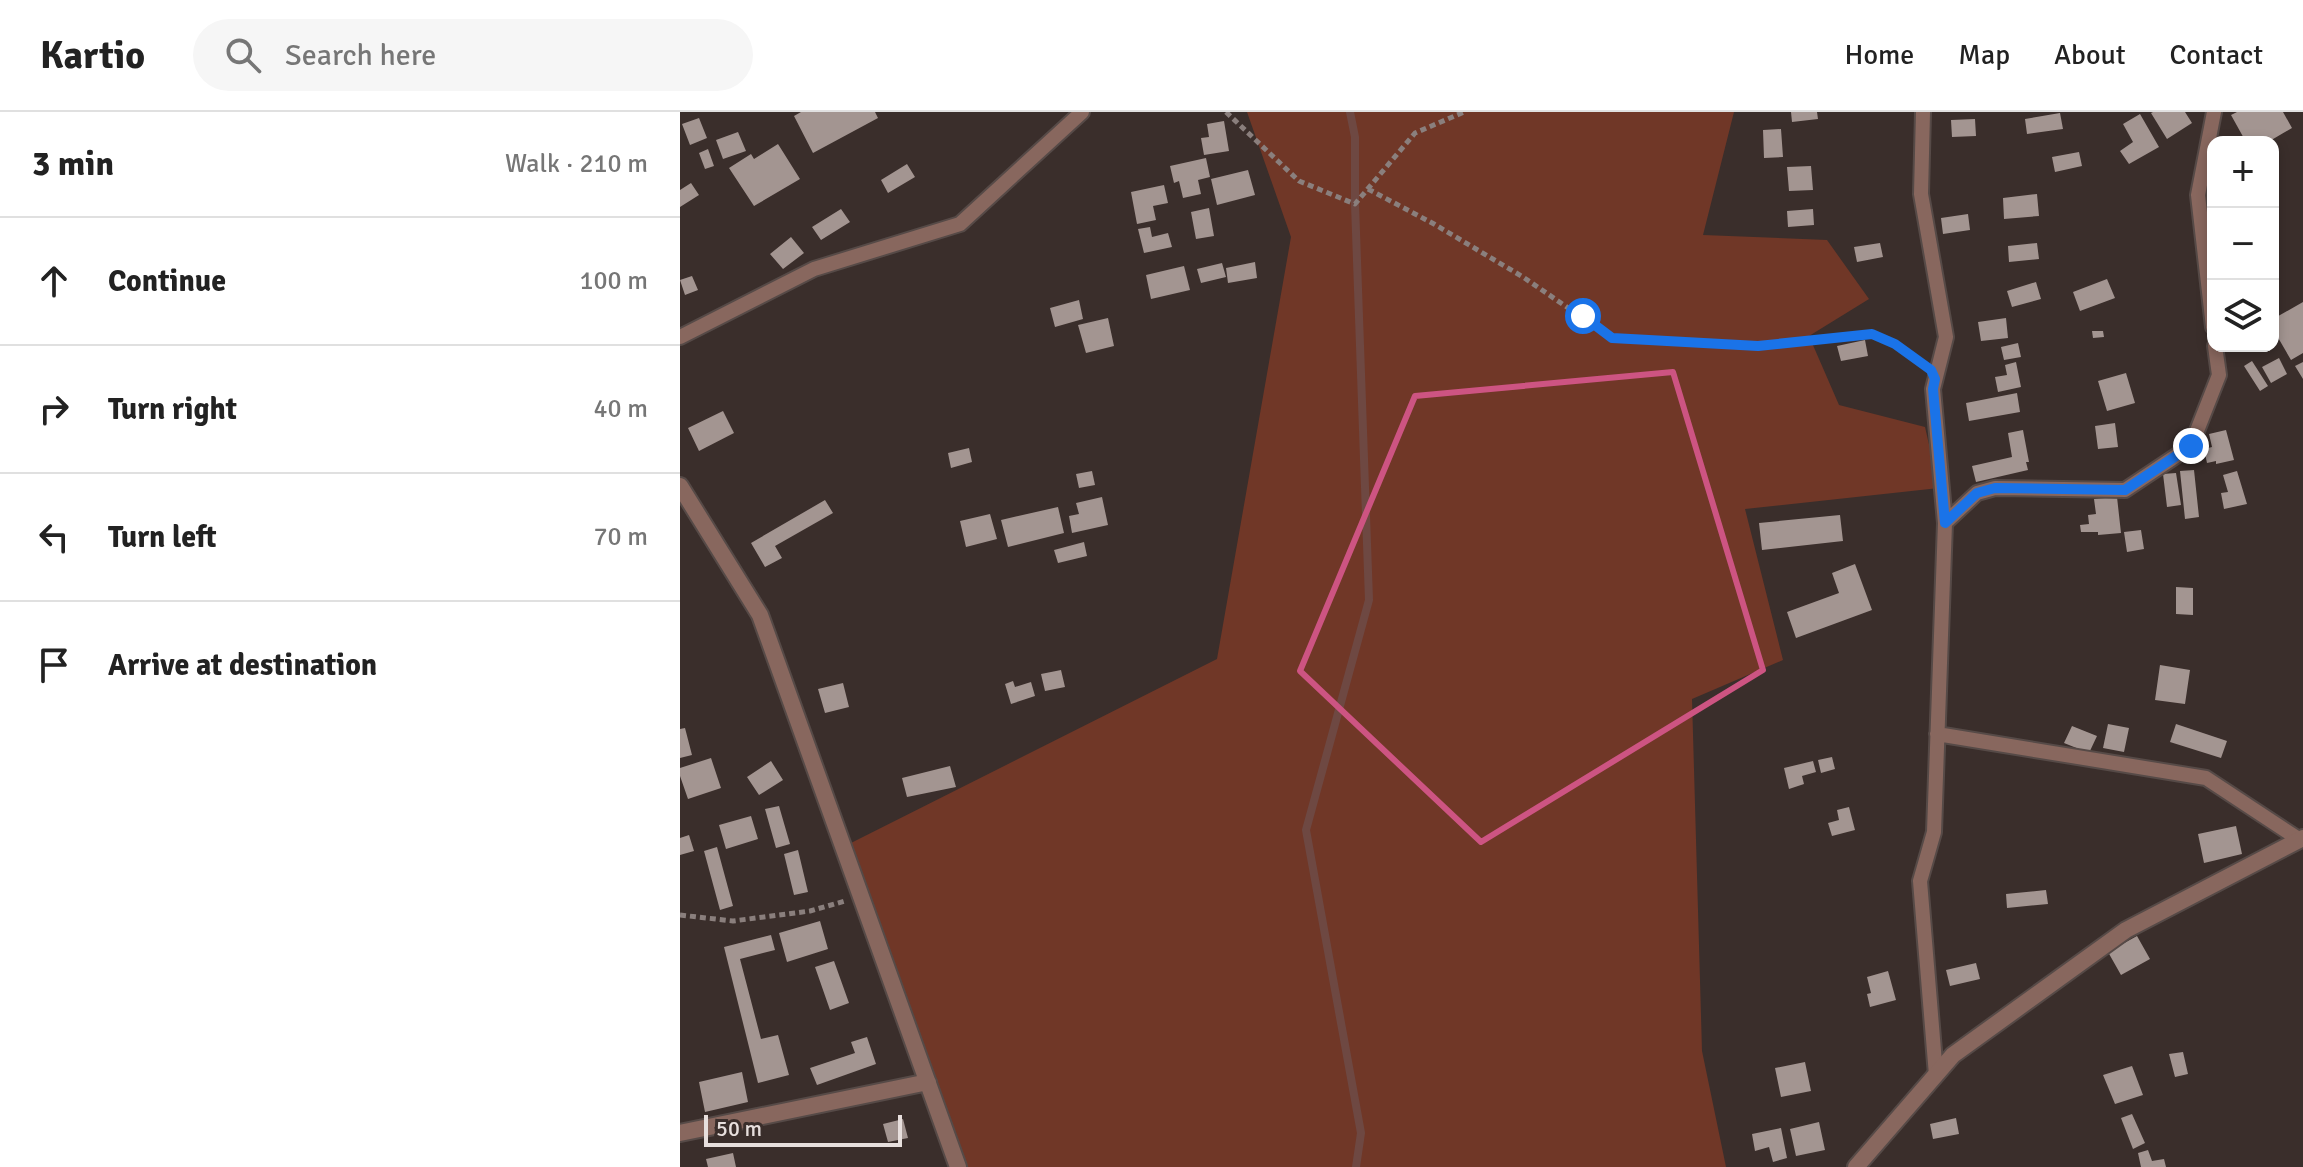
<!DOCTYPE html>
<html lang="en">
<head>
<meta charset="utf-8">
<style>
  body { margin:0; font-family:Signika,sans-serif; background:#f6f6f6; color:#222 }
  .controls { position:absolute; right:24px; top:24px; display:grid; overflow:hidden; border-radius:16px; box-shadow:0 4px 12px #0003 }
  .controls button { width:72px; height:72px; display:grid; place-items:center; padding:0; border:0; border-bottom:2px solid #e0e0e0; background:#fff; color:#222; font:40px sans-serif }
  .scale { position:absolute; left:24px; bottom:20px; width:198px; box-sizing:border-box; padding-left:8px; border:4px solid #e7dfdd; border-top:0; font-size:22px; line-height:28px; white-space:nowrap; color:#e7dfdd; -webkit-text-stroke:6px #3a2e2b; paint-order:stroke }
  .stop { position:absolute; width:24px; height:24px; margin:-18px; border:6px solid #1a73e8; border-radius:50%; background:#fff }
  .stop.end { background:#1a73e8; border-color:#fff; box-shadow:0 2px 8px #0008 }
  .list { margin:0; padding:0; list-style:none }
  h2 { display:flex; justify-content:space-between; align-items:center; height:104px; margin:0; padding:0 32px; font-size:34px }
  h2 small { font-size:26px; font-weight:400; color:#767676 }
  .list li { display:grid; grid-template-columns:52px 1fr auto; gap:24px; align-items:center; box-sizing:border-box; height:128px; padding:0 32px; border-top:2px solid #e0e0e0 }
  .list b { display:block; font-size:30px; white-space:nowrap }
  .list em { font-size:26px; font-style:normal; color:#767676 }
  .icon { flex:none; width:44px; height:44px; fill:none; stroke:currentColor; stroke-width:2; stroke-linecap:round; stroke-linejoin:round }
  .map { position:relative; flex:none; width:1623px; height:1055px; overflow:hidden }
  header { display:flex; align-items:center; gap:48px; box-sizing:border-box; height:112px; padding:0 40px; background:#fff; border-bottom:2px solid #e0e0e0 }
  header strong { font-size:38px }
  nav { display:flex; gap:44px; margin-inline-start:auto; font-size:28px }
  .search { width:560px; height:72px; background:#f6f6f6; display:flex; align-items:center; gap:20px; box-sizing:border-box; padding:0 28px; border-radius:44px; color:#767676; font-size:30px }
  main { display:flex }
  aside { flex:1; background:#fff }
  .map>svg:first-child { display:block }
</style>
</head>
<body>
<header>
<strong>Kartio</strong>
<div class="search"><svg class="icon" aria-label="search" viewBox="0 0 24 24"><circle cx="10" cy="10" r="6"/><path d="M15 15l6 6"/></svg>Search here</div>
<nav><a>Home</a><a>Map</a><a>About</a><a>Contact</a></nav>
</header>
<main>
<aside>
<h2>3 min<small>Walk · 210 m</small></h2>
<ul class="list">
<li><svg class="icon" aria-label="ahead" viewBox="0 0 24 24"><path d="M12 20V5M6 11l6-6 6 6"/></svg><div><b>Continue</b></div><em>100 m</em></li>
<li><svg class="icon" aria-label="right" viewBox="0 0 24 24"><path d="M7 20v-9h11M14 6l5 5-5 5"/></svg><div><b>Turn right</b></div><em>40 m</em></li>
<li><svg class="icon" aria-label="left" viewBox="0 0 24 24"><path d="M17 20v-9H6M10 6l-5 5 5 5"/></svg><div><b>Turn left</b></div><em>70 m</em></li>
<li><svg class="icon" aria-label="arrive" viewBox="0 0 24 24"><path d="M6 21V4h12l-3 4 3 4H6"/></svg><div><b>Arrive at destination</b></div></li>
</ul>
</aside>
<div class="map">
<svg width="1623" height="1055" viewBox="0 0 1623 1055">
  <rect width="100%" height="100%" fill="#3a2e2b"/>
  <path fill="#703727" d="M567,0h487l-31,123 124,5 42,59 -60,37 30,69 86,22 14,61 -194,21 38,151 -91,39 10,352 24,116h-768l-115,-320 374,-188 74,-422z"/>
  <g fill="none" stroke-linecap="round" stroke-linejoin="round">
    <path stroke="#6e4842" stroke-width="8" d="M670,0l5,25v67l14,396 -63,230 55,303 -5,34"/>
  </g>
  <path fill="#a39591" d="M121,0h74l3,6 -65,35 -19,-37z
    M1111,0h26l1,7 -26,3z
    M1473,0h32l7,11 -25,16 -16,-26z
    M1557,0h46l9,16 -24,14h-22l-15,-27z
    M1380,1l3,16 -36,5 -2,-15z
    M1460,2l19,33 -30,17 -9,-13 13,-9 -10,-18z
    M19,6l8,20 -17,7 -8,-21z
    M1295,7l1,17 -24,1 -1,-17z
    M544,9l5,30 -25,4 -3,-17 8,-1 -2,-13z
    M1101,17l2,28 -19,1 -1,-28z
    M58,20l8,19 -23,8 -7,-19z
    M98,32l22,35 -46,27 -25,-38 22,-14 3,5z
    M28,37l6,17 -9,3 -6,-16z
    M1399,40l3,14 -27,6 -3,-15z
    M526,46l4,19 -12,3 3,14 -18,4 -4,-17 -5,2 -4,-17z
    M227,52l8,13 -27,16 -7,-13z
    M1131,54l2,24 -24,1 -2,-24z
    M568,58l7,25 -38,10 -6,-26z
    M11,71l8,12 -19,12v-17z
    M484,73l4,18 -15,3 3,14 -19,4 -6,-32z
    M1357,82l2,22 -35,3 -1,-21z
    M529,96l5,28 -18,3 -5,-27z
    M161,97l9,13 -29,18 -9,-13z
    M1133,97l1,16 -26,2 -1,-16z
    M1288,102l2,16 -27,4 -2,-16z
    M470,115l2,10 16,-4 4,14 -28,6 -6,-24z
    M111,125l13,16 -21,16 -13,-15z
    M1200,131l3,14 -26,5 -3,-15z
    M1357,131l2,16 -30,3 -1,-16z
    M575,150l2,16 -29,5 -2,-15z
    M542,151l4,14 -25,6 -4,-14z
    M504,154l6,24 -39,9 -5,-24z
    M12,164l6,14 -13,5 -5,-15z
    M1427,167l8,19 -35,13 -7,-19z
    M1356,170l5,17 -29,8 -5,-16z
    M399,188l4,19 -28,8 -5,-19z
    M1623,190v51l-12,7 -18,-31v-10z
    M428,206l6,28 -28,7 -8,-28z
    M1326,206l2,20 -27,3 -3,-19z
    M1412,219h11l1,6 -11,1z
    M1185,228l3,16 -27,5 -4,-15z
    M1338,231l3,14 -17,3 -3,-13z
    M1599,246l8,16 -16,9 -9,-16z
    M1572,249l16,25 -8,5 -16,-25z
    M1336,250l5,25 -23,5 -3,-15 12,-2 -2,-10z
    M1623,250v17l-8,-13z
    M1446,261l9,30 -28,8 -9,-30z
    M1337,281l3,19 -51,9 -3,-18z
    M43,299l11,22 -35,18 -11,-23z
    M1435,311l3,24 -20,2 -3,-23z
    M1343,318l6,32h-3l2,8 -52,12 -4,-16 40,-9 -4,-24z
    M1546,318l8,30 -18,4v-3l-9,2 -3,-14 8,-2 -3,-13z
    M289,336l3,14 -21,6 -3,-15z
    M1514,358l5,47 -14,2 -5,-48z
    M412,359l3,14 -16,3 -3,-14z
    M1557,359l10,33 -23,5 -3,-16 7,-1 -5,-17z
    M1496,361l5,32 -14,2 -4,-33z
    M422,385l6,28 -36,8 -3,-17 10,-2 -3,-11z
    M1437,385l4,36 -23,2v-3h-17l-1,-7 9,-1 -1,-9 8,-1 -2,-15z
    M145,388l8,13 -58,33 7,12 -17,9 -14,-24z
    M378,395l6,26 -56,14 -7,-27z
    M310,402l7,25 -31,8 -6,-26z
    M1160,403l3,26 -81,9 -3,-27z
    M1461,418l3,19 -17,3 -3,-20z
    M404,430l3,14 -29,7 -4,-13z
    M1175,452l17,46 -76,28 -9,-26 52,-19 -7,-20z
    M1496,475l17,1v27l-17,-1z
    M1480,553l30,5 -5,34 -30,-4z
    M381,558l4,17 -20,4 -4,-17z
    M333,569l2,6 16,-5 4,14 -24,8 -6,-20z
    M163,571l6,24 -24,6 -7,-24z
    M1428,612l21,4 -5,24 -21,-4z
    M1496,612l51,17 -6,17 -51,-16z
    M1392,614l25,10 -8,17 -25,-10z
    M5,616l7,27 -12,3v-29z
    M1152,645l3,12 -14,4 -3,-13z
    M31,646l10,30 -33,11 -8,-23v-8z
    M91,649l12,19 -24,15 -12,-18z
    M1133,649l3,11 -14,4 2,8 -15,5 -5,-21z
    M270,654l6,21 -49,10 -5,-19z
    M99,694l11,38 -14,4 -11,-39z
    M1169,695l6,23 -23,6 -4,-13 11,-3 -2,-10z
    M71,704l7,23 -32,10 -7,-24z
    M1556,714l6,28 -38,9 -6,-29z
    M9,723l5,16 -14,4v-17z
    M37,735l16,59 -13,4 -16,-59z
    M118,738l10,42 -14,3 -10,-41z
    M1366,778l2,14 -41,4 -1,-14z
    M140,809l8,28 -41,13 -8,-29z
    M91,823l4,15 -35,9 21,80 17,-4 11,40 -31,8 -34,-136z
    M1457,824l13,23 -29,16 -13,-23z
    M154,849l15,42 -19,7 -15,-43z
    M1296,851l4,16 -30,7 -4,-16z
    M1208,859l8,29 -26,7 -3,-13 4,-1 -4,-16z
    M187,925l9,27 -59,21 -7,-17 45,-15 -4,-11z
    M1503,940l5,22 -13,3 -6,-23z
    M1125,950l6,29 -30,6 -6,-29z
    M1452,954l11,29 -28,9 -12,-29z
    M62,960l6,30 -43,10 -6,-30z
    M1452,1002l13,29 -12,6 -12,-31z
    M1276,1006l3,16 -26,5 -3,-15z
    M223,1007l5,19 -20,4 -5,-18z
    M1139,1010l6,28 -29,6 -6,-27z
    M1101,1016l6,30 -14,4 -4,-15 -14,4 -3,-17z
    M1468,1038l4,11 12,-2 2,8h-25l-3,-14z
    M53,1041l3,14h-28l-2,-8z"/>
  <g fill="none" stroke-linecap="round" stroke-linejoin="round">
    <defs>
      <path id="lane" d="M1243,0l-2,82 25,143 -13,52 12,134 -11,309 -14,49 16,194
        M1533,215l-15,-132 16,-83
        M0,225l134,-68 146,-45 122,-112
        M1265,411l32,-30 18,-5 130,2 66,-44 28,-71 -4,-29
        M1257,622l269,44 94,62"/>
      <path id="street" d="M0,374l80,129 198,552
        M0,1021l248,-51
        M1176,1055l97,-112 173,-125 177,-92"/>
    </defs>
    <use href="#lane" stroke="#564a47" stroke-width="18"/>
    <use href="#street" stroke="#564a47" stroke-width="20"/>
    <path stroke="#8a7f7d" stroke-width="5" stroke-dasharray="6 4" stroke-linecap="butt" d="M546,0l73,69 56,23 60,-71 49,-21
      M688,77l66,35 89,53 89,61 146,8 114,-12 23,10 25,17
      M0,803l53,6 77,-10 35,-10"/>
    <use href="#lane" stroke="#88675e" stroke-width="14"/>
    <use href="#street" stroke="#88675e" stroke-width="16"/>
  </g>
  <g fill="none" stroke-linecap="round" stroke-linejoin="round">
    <path stroke="#1a73e8" stroke-width="10" d="M903,204l29,22 37,2 109,6 114,-12 23,10 36,26 4,9 -2,10 12,134 32,-30 18,-5 130,2 66,-44"/>
  </g>
  <path fill="none" stroke="#cd5482" stroke-width="6" stroke-linejoin="round" d="M993,260l90,298 -282,172 -181,-171 115,-275z"/>
</svg>
<div class="controls">
<button>+</button>
<button>−</button>
<button><svg class="icon" aria-label="layers" viewBox="0 0 24 24"><path d="M12 4l9 5-9 5-9-5zM3 14l9 5 9-5"/></svg></button>
</div>
<div class="scale">50 m</div>
<div class="stop" style="left:903px;top:204px"></div>
<div class="stop end" style="left:1511px;top:334px"></div>
</div>
</main>
</body>
</html>
